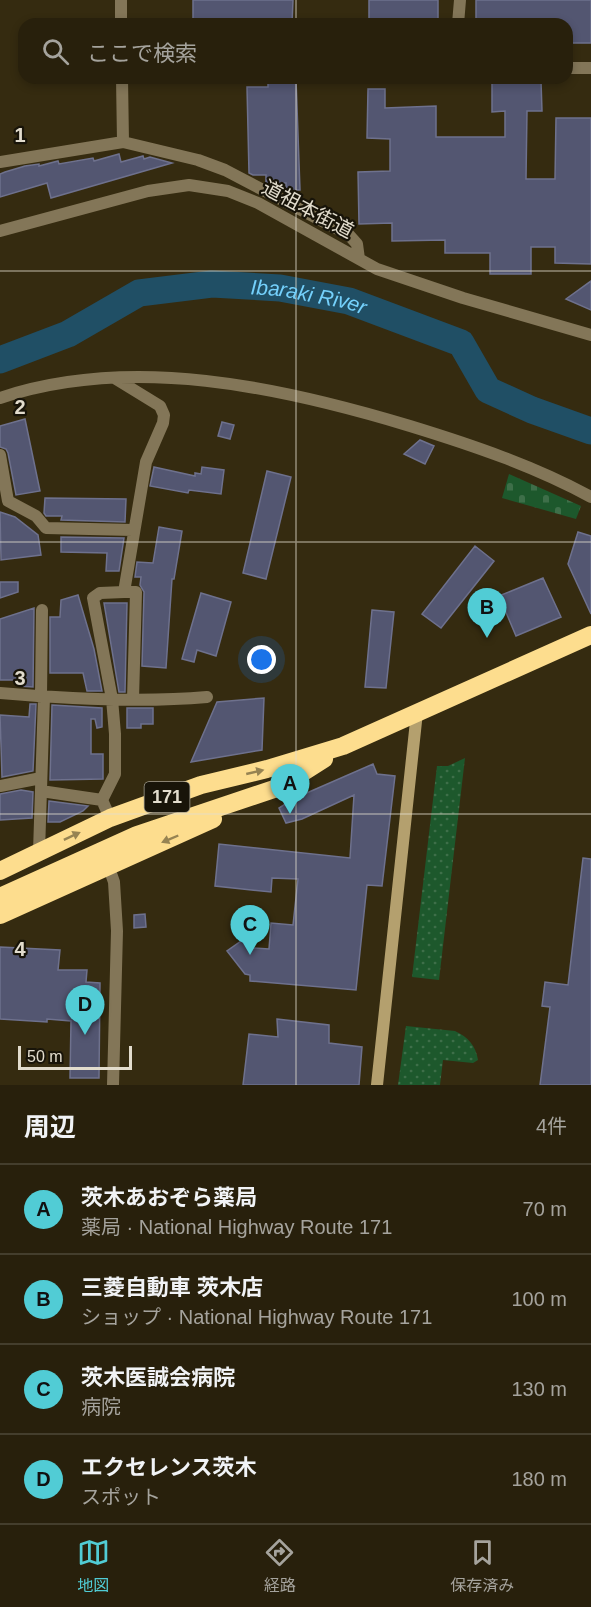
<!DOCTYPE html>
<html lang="ja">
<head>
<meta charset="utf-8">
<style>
  body { margin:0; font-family:Helvetica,"Noto Sans JP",sans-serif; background:#342d1a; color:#f1f3f6 }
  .scale { position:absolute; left:18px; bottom:15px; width:114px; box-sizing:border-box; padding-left:6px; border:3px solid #e2dccd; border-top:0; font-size:16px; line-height:21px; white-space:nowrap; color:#e2dccd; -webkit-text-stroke:4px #181409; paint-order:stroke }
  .you { position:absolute; left:262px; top:660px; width:21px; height:21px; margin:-15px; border:4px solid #fff; border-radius:50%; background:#1a73e8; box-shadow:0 0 0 9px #1a73e833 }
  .badge { display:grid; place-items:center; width:39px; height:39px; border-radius:50%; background:#51ccd5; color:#111; font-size:20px; font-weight:700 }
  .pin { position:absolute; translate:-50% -50px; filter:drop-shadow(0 2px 3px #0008) }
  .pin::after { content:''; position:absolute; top:32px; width:21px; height:18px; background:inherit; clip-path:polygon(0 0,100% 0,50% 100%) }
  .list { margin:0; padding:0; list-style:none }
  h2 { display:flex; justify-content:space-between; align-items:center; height:78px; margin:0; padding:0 24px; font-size:26px }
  h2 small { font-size:20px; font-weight:400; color:#a5a39d }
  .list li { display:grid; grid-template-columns:39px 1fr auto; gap:18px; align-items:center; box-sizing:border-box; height:90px; padding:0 24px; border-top:2px solid #443e2d }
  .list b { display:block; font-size:22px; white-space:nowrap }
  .list p { margin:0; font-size:20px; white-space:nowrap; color:#a5a39d }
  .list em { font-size:20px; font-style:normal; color:#a5a39d }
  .icon { flex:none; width:33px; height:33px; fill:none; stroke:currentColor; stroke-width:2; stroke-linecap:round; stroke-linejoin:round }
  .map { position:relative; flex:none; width:591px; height:1085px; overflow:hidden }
  .search { position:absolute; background:#28200c; box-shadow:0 3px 9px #0003; left:18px; right:18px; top:18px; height:66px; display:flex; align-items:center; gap:15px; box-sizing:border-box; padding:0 21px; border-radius:18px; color:#a5a39d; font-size:22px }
  .sheet { height:438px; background:#28200c }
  nav { display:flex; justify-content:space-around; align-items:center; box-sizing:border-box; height:84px; border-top:2px solid #443e2d; background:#28200c; font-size:16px; color:#a5a39d }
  nav a { display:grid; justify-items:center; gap:3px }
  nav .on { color:#51ccd5 }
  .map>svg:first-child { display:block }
</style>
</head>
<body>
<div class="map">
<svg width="591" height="1085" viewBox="0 0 591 1085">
  <defs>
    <pattern id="grass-dots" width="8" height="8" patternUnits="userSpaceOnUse" patternTransform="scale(1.5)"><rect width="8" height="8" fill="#1d582c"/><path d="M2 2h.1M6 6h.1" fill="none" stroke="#3e6f49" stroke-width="1.8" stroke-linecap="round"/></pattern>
    <pattern id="cemetery-stones" width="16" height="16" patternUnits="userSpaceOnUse" patternTransform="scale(1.5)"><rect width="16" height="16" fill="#1d582c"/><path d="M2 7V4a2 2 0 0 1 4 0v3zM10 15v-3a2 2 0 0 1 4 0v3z" fill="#3e6f49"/></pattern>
  </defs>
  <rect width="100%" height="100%" fill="#352b10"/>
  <path fill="url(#grass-dots)" d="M465,758l-26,222 -27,-3 25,-211h11z
    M406,1026l49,5c13,6 21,15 23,29l-5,3 -30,-3 -3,25h-42z"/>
  <path fill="url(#cemetery-stones)" d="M509,474l72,32 -5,13 -74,-21z"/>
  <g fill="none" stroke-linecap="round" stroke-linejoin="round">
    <path stroke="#204f65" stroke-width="27" id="s1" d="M0,360l68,-26 71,-41 73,-9 68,4 69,13 112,42 27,47 44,20 59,21"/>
  </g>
  <path fill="#535671" stroke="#6e718d" stroke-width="1.5" d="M193,0h100l-1,24h-40l1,-5h-60z
    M369,0h69v24h-69z
    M476,0h115v43h-24v-19h-91z
    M268,79h28l4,111h-14v-7h-18l-2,-1v-7h-13l-4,-2 -2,-86h21z
    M541,81l1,30h-15l-1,68h29l1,-61h35v146l-36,-1v-16h-24v27h-41v-21h-45v-13l-53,1v-18l-33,1 -1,-52 32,-1v-32l-23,-1 1,-49h17v19l51,-2v31h69v-26l-13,1v-30z
    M119,154l2,8 22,-6 1,3 6,-2 22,6 -121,35 -4,-15 -47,14v-23l5,-2 20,-6 14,-2v2l19,-5 1,3 34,-6 1,3z
    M591,281v29l-25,-11z
    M25,419l15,72 -24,4 -8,-42 -2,-4 -6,-2v-21z
    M222,422l12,3 -4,14 -12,-3z
    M420,440l14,6 -9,18 -21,-10z
    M154,467l41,9v-3l6,1 1,-7 22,3 -3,24 -32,-4 -1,3 -38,-7z
    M267,471l24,6 -25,102 -23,-6z
    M45,498l81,1 -1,23 -64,-2 1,-4h-16l-2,-3z
    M0,512l15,5 23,18 3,20 -40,5z
    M159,527l23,4 -8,48h-2l-6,89 -24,-2 2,-74 -4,-7 1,-8h-6l2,-15 16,1z
    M578,532l13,4v78l-23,-50z
    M61,537l63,1 -5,33h-13l1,-18 -46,-1z
    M475,546l19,15 -53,67 -19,-14z
    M543,578l18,39 -45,19 -17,-40z
    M0,582h18v10l-18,6z
    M201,593l30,9 -15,54 -19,-6 -3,12 -12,-3z
    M78,595l16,54 8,42h-15l-4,-18h-33v-56h10l1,-17z
    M104,603h23l-2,89h-6z
    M34,608l-1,79 -14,-1v-6h-19v-61z
    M372,610l22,2 -8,76 -21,-1z
    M264,698l-2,52 -71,12 26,-60z
    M30,704h6l-3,67 -31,6 -2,-62 29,2z
    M52,705l50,3v19l-5,1 -2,-9h-4v35h12v25l-53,1z
    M127,708h26v16h-12v4h-14z
    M373,764l4,10 18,2 -13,110 -15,-1 -11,105 -106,-9v-6l-5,-1 -18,-23 17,-12 9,9 16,1 2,-26 22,2 5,-46 -26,-1 -1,14 -56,-6 4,-42 131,14 4,-63 -52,24 -16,4 -7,-15 14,-9z
    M21,790l12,2 -1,26 -32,2v-26z
    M49,801l39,5 -5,5 -23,11h-12z
    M583,858l8,1v226h-51l10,-78 -8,-1 3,-24 23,3z
    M145,914l1,13 -12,1v-13z
    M0,947l60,3 -2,20h29l-1,12 14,1 -1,95h-29l1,-57 -24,-2v3l-47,-3z
    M277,1019l52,6v18l33,4 -3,38h-116l6,-51 29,3z"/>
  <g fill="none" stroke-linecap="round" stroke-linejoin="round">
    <path stroke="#837658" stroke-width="12" d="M121,0v24
      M458,24l2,-24
      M567,68h24
      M122,78l1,64 75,18 27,10 124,65 8,9 2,15
      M0,162l123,-20
      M0,231l148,-40 41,-6 39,6 30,12 119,66 86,29 128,37
      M0,398c131,-44 281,-11 410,28 62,19 124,40 181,71
      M0,455l8,46 28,15 10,12 87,2
      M124,592h12l-3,107
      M0,693c68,6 139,10 207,4
      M41,696l1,-86
      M0,786l41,-8
      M41,791l61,9
      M110,818l-8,-18 13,-26v-40l-3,-35 -19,-101 7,-5 24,-1 22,-130 17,-39 1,-8 -4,-9 -44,-27
      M39,852l5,-155
      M108,865l6,17 3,49 -4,154"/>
    <path stroke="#b4a06e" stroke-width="12" d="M377,1085l40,-373"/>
    <path stroke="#fddd8e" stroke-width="18" d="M0,871l110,-53 91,-33 66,-16 76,-23 248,-111
      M0,897l137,-62 143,-48 44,-28
      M0,915l213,-96"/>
  </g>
  <defs><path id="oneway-solid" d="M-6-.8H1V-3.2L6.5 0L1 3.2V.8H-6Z" transform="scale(1.5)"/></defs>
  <g fill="#968352">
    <use href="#oneway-solid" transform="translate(255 772) rotate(-13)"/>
    <use href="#oneway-solid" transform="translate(72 836) rotate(-25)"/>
    <use href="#oneway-solid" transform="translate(170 839) rotate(157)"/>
  </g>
  <path fill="none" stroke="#e2dccd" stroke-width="1.5" stroke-opacity="0.55" d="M296,0v24M296,78v1007M0,271h591M0,542h591M0,814h591"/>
  <g text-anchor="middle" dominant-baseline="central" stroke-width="4.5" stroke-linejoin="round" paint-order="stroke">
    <rect fill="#181409" stroke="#a5a092" stroke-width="1.5" x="144.5" y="782" width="45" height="30" rx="4.5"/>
    <g font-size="18" font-weight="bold" fill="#e2dccd">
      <text x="167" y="797">171</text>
    </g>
    <g font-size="20" fill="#e2dccd" stroke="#181409">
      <text transform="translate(308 209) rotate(28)">道祖本街道</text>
    </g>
    <g font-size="21" font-style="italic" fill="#74d0fb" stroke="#181409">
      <text stroke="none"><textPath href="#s1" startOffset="326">Ibaraki River</textPath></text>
    </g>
  </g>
  <g font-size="20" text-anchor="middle" font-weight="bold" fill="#e2dccd" stroke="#181409" stroke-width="4.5" stroke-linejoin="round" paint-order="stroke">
    <text x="20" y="142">1</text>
    <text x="20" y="414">2</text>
    <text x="20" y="685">3</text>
    <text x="20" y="956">4</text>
  </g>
</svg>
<div class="scale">50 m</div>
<div class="you"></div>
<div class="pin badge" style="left:290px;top:814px">A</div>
<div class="pin badge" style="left:487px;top:638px">B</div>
<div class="pin badge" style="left:250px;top:955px">C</div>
<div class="pin badge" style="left:85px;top:1035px">D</div>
<div class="search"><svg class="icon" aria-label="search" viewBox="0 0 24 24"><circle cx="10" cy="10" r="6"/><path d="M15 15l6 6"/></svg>ここで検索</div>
</div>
<section class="sheet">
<h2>周辺<small>4件</small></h2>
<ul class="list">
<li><span class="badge">A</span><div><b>茨木あおぞら薬局</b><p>薬局 · National Highway Route 171</p></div><em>70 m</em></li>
<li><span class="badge">B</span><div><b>三菱自動車 茨木店</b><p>ショップ · National Highway Route 171</p></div><em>100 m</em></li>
<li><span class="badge">C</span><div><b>茨木医誠会病院</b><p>病院</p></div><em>130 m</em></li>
<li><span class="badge">D</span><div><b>エクセレンス茨木</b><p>スポット</p></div><em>180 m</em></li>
</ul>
</section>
<nav>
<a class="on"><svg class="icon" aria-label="map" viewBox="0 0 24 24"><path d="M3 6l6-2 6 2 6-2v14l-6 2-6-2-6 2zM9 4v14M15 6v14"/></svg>地図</a>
<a><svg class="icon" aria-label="directions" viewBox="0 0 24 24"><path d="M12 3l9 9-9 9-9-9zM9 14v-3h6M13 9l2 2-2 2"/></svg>経路</a>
<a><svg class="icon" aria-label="saved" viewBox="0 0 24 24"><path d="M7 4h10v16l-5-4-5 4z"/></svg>保存済み</a>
</nav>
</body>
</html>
